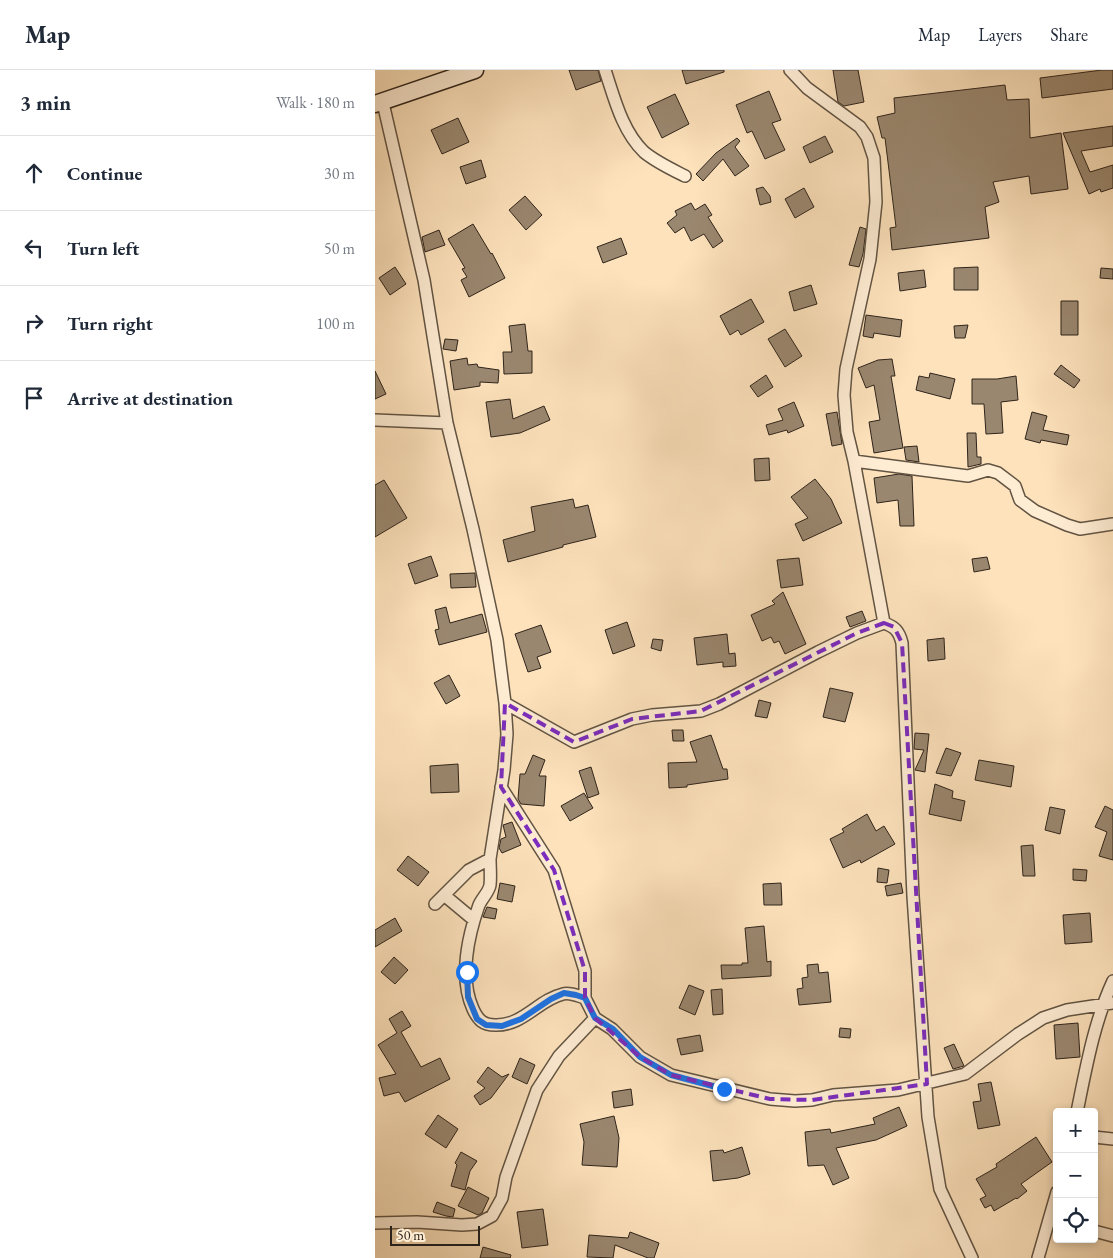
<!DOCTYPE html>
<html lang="en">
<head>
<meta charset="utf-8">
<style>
  body { margin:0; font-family:"EB Garamond",serif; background:#f6f6f7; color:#1f2937 }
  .controls { position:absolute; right:15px; bottom:15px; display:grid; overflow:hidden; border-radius:5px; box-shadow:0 2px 8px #0003 }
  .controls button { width:45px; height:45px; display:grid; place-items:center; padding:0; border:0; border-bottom:1px solid #e0e1e3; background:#fff; color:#1f2937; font:25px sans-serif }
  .scale { position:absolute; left:15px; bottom:12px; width:90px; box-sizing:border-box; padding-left:5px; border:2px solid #2f241b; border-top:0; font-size:14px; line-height:18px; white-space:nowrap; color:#2f241b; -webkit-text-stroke:4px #feecd3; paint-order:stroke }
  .stop { position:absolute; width:15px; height:15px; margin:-11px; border:4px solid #1a73e8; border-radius:50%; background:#fff }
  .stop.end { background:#1a73e8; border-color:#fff; box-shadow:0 1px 5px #0008 }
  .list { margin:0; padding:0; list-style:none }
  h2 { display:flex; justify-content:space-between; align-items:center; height:65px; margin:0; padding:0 20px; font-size:21px }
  h2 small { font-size:16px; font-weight:400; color:#747a83 }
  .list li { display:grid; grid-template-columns:32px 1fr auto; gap:15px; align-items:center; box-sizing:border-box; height:75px; padding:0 20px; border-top:1px solid #e0e1e3 }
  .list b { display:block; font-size:19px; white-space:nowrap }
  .list em { font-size:16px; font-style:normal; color:#747a83 }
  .icon { flex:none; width:28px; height:28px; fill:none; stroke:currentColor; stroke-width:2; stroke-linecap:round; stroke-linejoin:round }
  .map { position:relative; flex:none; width:738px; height:1188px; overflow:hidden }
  header { display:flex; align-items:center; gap:30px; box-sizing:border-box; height:70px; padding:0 25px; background:#fff; border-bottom:1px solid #e0e1e3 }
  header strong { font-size:24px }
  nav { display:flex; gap:28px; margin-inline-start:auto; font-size:18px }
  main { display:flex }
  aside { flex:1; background:#fff }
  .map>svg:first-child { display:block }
</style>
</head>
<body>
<header>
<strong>Map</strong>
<nav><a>Map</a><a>Layers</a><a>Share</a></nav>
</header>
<main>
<aside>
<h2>3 min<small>Walk · 180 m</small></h2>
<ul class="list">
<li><svg class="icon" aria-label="ahead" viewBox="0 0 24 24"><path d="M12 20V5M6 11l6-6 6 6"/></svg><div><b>Continue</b></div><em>30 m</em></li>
<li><svg class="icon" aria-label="left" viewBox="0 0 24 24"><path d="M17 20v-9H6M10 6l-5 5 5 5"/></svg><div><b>Turn left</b></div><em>50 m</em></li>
<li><svg class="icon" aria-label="right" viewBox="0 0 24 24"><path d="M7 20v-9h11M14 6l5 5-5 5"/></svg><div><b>Turn right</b></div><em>100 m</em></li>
<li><svg class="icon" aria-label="arrive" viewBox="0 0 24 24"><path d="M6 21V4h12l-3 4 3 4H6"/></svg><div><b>Arrive at destination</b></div></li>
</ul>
</aside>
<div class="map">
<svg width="738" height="1188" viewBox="0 0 738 1188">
  <rect width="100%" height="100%" fill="#fde2bc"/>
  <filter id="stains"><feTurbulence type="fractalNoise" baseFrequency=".004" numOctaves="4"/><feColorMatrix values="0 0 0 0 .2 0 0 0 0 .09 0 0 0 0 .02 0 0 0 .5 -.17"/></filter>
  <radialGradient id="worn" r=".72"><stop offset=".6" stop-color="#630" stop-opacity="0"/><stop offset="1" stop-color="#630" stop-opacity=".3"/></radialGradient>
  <path fill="#9a876f" stroke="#2f241b" d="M194,0h29l3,11 -25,9z
    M307,0h42v2l-38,12z
    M458,0h25l6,32 -20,4 -6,-4z
    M727,0h11v19l-71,9 -2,-20z
    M630,15l2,15 22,-1 1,39 31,-5 7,56 -37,5 -2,-18 -36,6 6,20 -14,5 4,31 -97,12 -2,-22 6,-1 -11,-89h-3l-5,-21 18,-4 -1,-15z
    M394,21l12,29 -9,3 13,27 -20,9 -13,-28 -5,2 -11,-28z
    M300,24l14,30 -27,14 -15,-31z
    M83,48l11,24 -27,12 -11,-24z
    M738,56v20l-32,5 9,21 23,-7v23l-12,4 -1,-3 -11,5 -26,-61z
    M450,66l8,16 -23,11 -7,-16z
    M362,68l3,3 -5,6 14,19 -14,10 -12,-17 -20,22 -7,-7 20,-21z
    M106,90l5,17 -20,7 -6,-17z
    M388,117l7,9 1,6 -11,3 -4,-16z
    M429,118l10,19 -19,11 -10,-19z
    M150,126l17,19 -16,15 -17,-20z
    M316,133l4,7 10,-6 7,11 -4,2 15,24 -10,7 -9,-14 -13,7 -7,-14 -9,6 -8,-10 10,-8 -2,-4z
    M98,154l18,30 1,-1 13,25 -36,19 -8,-17 6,-3 -5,-8 3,-1 -17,-29z
    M485,157l6,2 -3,25 -4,13 -10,-2z
    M64,160l6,15 -20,7 -3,-15z
    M246,168l6,16 -24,9 -6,-16z
    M20,197l11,17 -16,11 -11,-17z
    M603,197v23h-24v-22z
    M726,198l12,1v10l-13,-1z
    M549,200l2,17 -26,4 -2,-18z
    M436,215l6,19 -23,7 -5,-19z
    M376,229l13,23 -23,13 -3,-5 -8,5 -10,-19z
    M686,231h17v34h-17z
    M491,245l36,5 -2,17 -26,-4 -1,5 -10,-2z
    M150,254l3,27h4v22l-28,1 -1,-22h9l-3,-26z
    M593,255l-3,13h-10l-1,-12z
    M410,259l17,27 -17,11 -17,-28z
    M70,269l13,1 -2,11 -13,-2z
    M92,288l1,7 9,-1 1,3 21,3 -1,13 -18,-1v4l-26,4 -4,-29z
    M517,289l3,17h-4l12,72 -29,5 -5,-31 11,-2 -6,-35 -8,3 -8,-20 20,-8z
    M686,295l19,15 -6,8 -20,-14z
    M0,301l11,23 -11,5z
    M555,303l25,6 -5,20 -34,-9 3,-14 10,2z
    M391,305l7,12 -15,10 -8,-11z
    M641,306l2,24 -17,2 2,31 -17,1 -2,-30h-12v-25h25z
    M135,329l3,20 31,-13 6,14 -30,13 -29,4 -5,-35z
    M419,332l10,24 -16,7 -1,-3 -18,5 -3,-10 17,-5 -5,-11z
    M462,342l5,32 -10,2 -6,-32z
    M657,342l15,4 -4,14 26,5 -2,10 -26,-5 -1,3 -15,-4z
    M592,363h9l1,24h4v7l-13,3z
    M542,376l2,16 -13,-2 -2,-13z
    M394,388l1,22 -15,1 -1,-22z
    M524,404l13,2 2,50h-14l-2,-26 -21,3 -3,-25z
    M440,409l16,20 11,24 -39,18 -8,-17 13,-6 -17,-21z
    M9,410l23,38 -32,19v-52z
    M198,429l2,9 13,-3 8,32 -33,8v2l-55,15 -5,-22 32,-9 -4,-24z
    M56,486l7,20 -23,8 -7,-20z
    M612,487l3,12 -16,3 -2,-13z
    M424,488l4,27 -22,3 -4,-28z
    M100,503l1,14 -25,1 -1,-14z
    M408,522l23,52 -21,10 -6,-13 -5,2 -3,-6 -9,4 -11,-26 24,-11 -3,-3z
    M71,537l4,16 32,-9 5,18 -48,13 -4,-15 4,-1 -4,-19z
    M487,541l4,10 -16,6 -4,-10z
    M252,552l8,24 -22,8 -8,-24z
    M166,555l10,27 -14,5 4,11 -13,4 -13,-38z
    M352,564l2,20 6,-1 1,13 -13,1v-5l-26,3 -3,-27z
    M569,568l1,21 -17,2 -1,-21z
    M278,569l10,1 -2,11 -10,-3z
    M74,605l11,21 -14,8 -12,-21z
    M455,618l23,5 -8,29 -22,-5z
    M384,630l12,3 -4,15 -12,-2z
    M297,660h11l1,11h-11z
    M540,663l14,1 -4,38 -10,-2 9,-20 -10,-1z
    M336,665l12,34h4l1,10 -41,6v2l-18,1 -1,-25 29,-1 -7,-20z
    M571,678l15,5 -10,23 -15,-3z
    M158,685l12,5 -6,16h7l-2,30 -23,-2 -3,-5 2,-25h5z
    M604,690l35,6 -3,21 -36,-7z
    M83,694l1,28 -28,1 -1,-27z
    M216,697l8,27 -11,4 -9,-27z
    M560,714l18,7 -1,7 13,3 -4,20 -32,-7z
    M209,723l9,15 -23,13 -9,-15z
    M730,736l8,4v50l-14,-4 8,-24 -12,-5z
    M675,737l15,3 -5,24 -15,-4z
    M492,744l9,17 8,-5 11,18 -34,19 -1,-3 -17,8 -13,-29 14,-7 -2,-3z
    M137,752l9,23 -19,8 -3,-5 2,-9 5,-2 -3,-12z
    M658,775l2,31h-12l-2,-30z
    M33,786l21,16 -11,14 -21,-16z
    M503,798l11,2 -2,13 -10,-1z
    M698,799l14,1 -1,11 -13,-1z
    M125,813l15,3 -3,16 -15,-3z
    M406,813l1,22h-18l-1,-21z
    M526,813l2,10 -16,3 -2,-10z
    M112,837l10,2 -2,10 -12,-2z
    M715,843l2,29 -27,2 -2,-29z
    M20,848l7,13 -27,16v-17z
    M389,856l3,36 4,-1v15l-49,3 -1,-14h21v-2h6l-3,-35z
    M19,887l14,13 -13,14 -14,-12z
    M443,894l1,9 9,-1 3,30 -32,3 -2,-16 6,-1 -1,-10 6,-1 -1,-12z
    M314,915l15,6 -9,24 -16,-7z
    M347,919l1,25 -10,1 -2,-25z
    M27,941l9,15 -10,6 20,35 19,-9 10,21 -45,23 -6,-10 -15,4 -5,-18 17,-4 -18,-29 19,-12 -8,-14z
    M703,953l2,34 -24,2 -2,-34z
    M465,958l11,1 -1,9 -11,-1z
    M325,965l3,16 -22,4 -4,-16z
    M579,974l10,22 -11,3 -9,-21z
    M145,988l15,7 -8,19 -15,-7z
    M113,997l14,10 7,-3 -18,24 -11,7 -6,-9 11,-8 -8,-6z
    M616,1012l9,43 -22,4 -5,-27 8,-1 -3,-17z
    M256,1019l2,16 -19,3 -2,-16z
    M524,1037l8,19 -31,14 -40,8 13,30 -16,7 -9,-20 -16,1 -3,-34 25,-3 1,4 44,-9 -2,-6z
    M63,1045l20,14 -12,19 -21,-14z
    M239,1046l5,22 -2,29 -35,-2 2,-23 -4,-18z
    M661,1067l16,25 -31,22 6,7 -10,8 -1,-1 -22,13 -3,-6 -6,3 -5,-9 6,-3 -10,-17 21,-12 -1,-3z
    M367,1077l8,27 -12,4 -25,3 -3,-30 13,-1 1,3z
    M86,1082l16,9 -7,10 -5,19 -14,-4 6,-21 -2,-2z
    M93,1117l21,11 -7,15 -4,2 -20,-9z
    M62,1132l18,7 -2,8 -7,-1 -13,-4z
    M168,1139l5,36 -26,3 -5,-36z
    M255,1162l29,11 -5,15h-6l-33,-13 -2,13 -26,-1 2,-22 39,3z
    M108,1177l28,8 -1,3h-30z"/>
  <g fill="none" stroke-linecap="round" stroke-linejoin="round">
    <defs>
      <path id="street" d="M230,0c9,27 17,61 39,82 12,10 27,17 41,24
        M415,0l17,18 53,39 7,10 7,21 2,44 -6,57 -24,110 -2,26 3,37 7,29 30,162c11,4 15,8 18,20l11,253 15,221 12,72 32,69
        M8,33l41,177 23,143 26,106 24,111 8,63 2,31 -3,36 -14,89 -21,11 -34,34
        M0,350l72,3
        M479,391l114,15 20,-6 10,3 17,13 5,14 15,11 32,14 13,4 33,-5
        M130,633l69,39 58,-23 20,-4 49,-4 18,-7 99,-52 39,-19 27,-10
        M126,717l53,83 31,101v27
        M115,789c0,8 1,18 0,26 -1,7 -8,13 -11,20 -11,31 -20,73 -6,104 5,11 10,16 22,16 28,1 43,-25 68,-31 7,-2 15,2 22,4l10,20
        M69,825l30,25
        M702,1042c9,-44 17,-90 36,-131
        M719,1067l19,2
        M0,1153l42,-1 45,3 15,-1 15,-8 10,-18 4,-21 31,-87 22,-34 36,-38 17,11 28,28 31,18 99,24 25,2 17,-1 21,-5 65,-5 67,-16 53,-40 25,-16 24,-8 46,-7
        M719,1161l19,5
        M663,1188l19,-66"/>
      <path id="secondary" d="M0,34l100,-34"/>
    </defs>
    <use href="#street" stroke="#625443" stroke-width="14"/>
    <use href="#secondary" stroke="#2f241b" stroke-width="19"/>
    <use href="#street" stroke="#feecd3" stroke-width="11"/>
    <use href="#secondary" stroke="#feecd3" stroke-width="16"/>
  </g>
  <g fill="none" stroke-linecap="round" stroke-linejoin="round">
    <path stroke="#1a73e8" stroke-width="6" d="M92,902l1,25 9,22 9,6 16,1 19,-7 30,-20 13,-6 12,2 9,3 10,20 18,11 27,28 31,18 53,14"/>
  </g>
  <path fill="none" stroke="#7b2cbf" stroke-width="4" stroke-dasharray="10 6" stroke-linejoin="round" d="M509,553l10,4 8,16 25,441 -115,16 -42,-1 -99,-24 -31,-18 -45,-39 -10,-20v-27l-31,-101 -53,-83 4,-84 69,39 58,-23 69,-8 156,-78z"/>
  <rect width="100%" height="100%" filter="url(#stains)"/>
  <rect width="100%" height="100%" fill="url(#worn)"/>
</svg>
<div class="controls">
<button>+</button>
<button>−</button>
<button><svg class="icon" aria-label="locate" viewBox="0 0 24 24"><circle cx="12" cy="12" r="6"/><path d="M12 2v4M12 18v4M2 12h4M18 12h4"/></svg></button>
</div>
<div class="scale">50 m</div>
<div class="stop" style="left:92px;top:902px"></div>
<div class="stop end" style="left:349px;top:1019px"></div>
</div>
</main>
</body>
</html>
